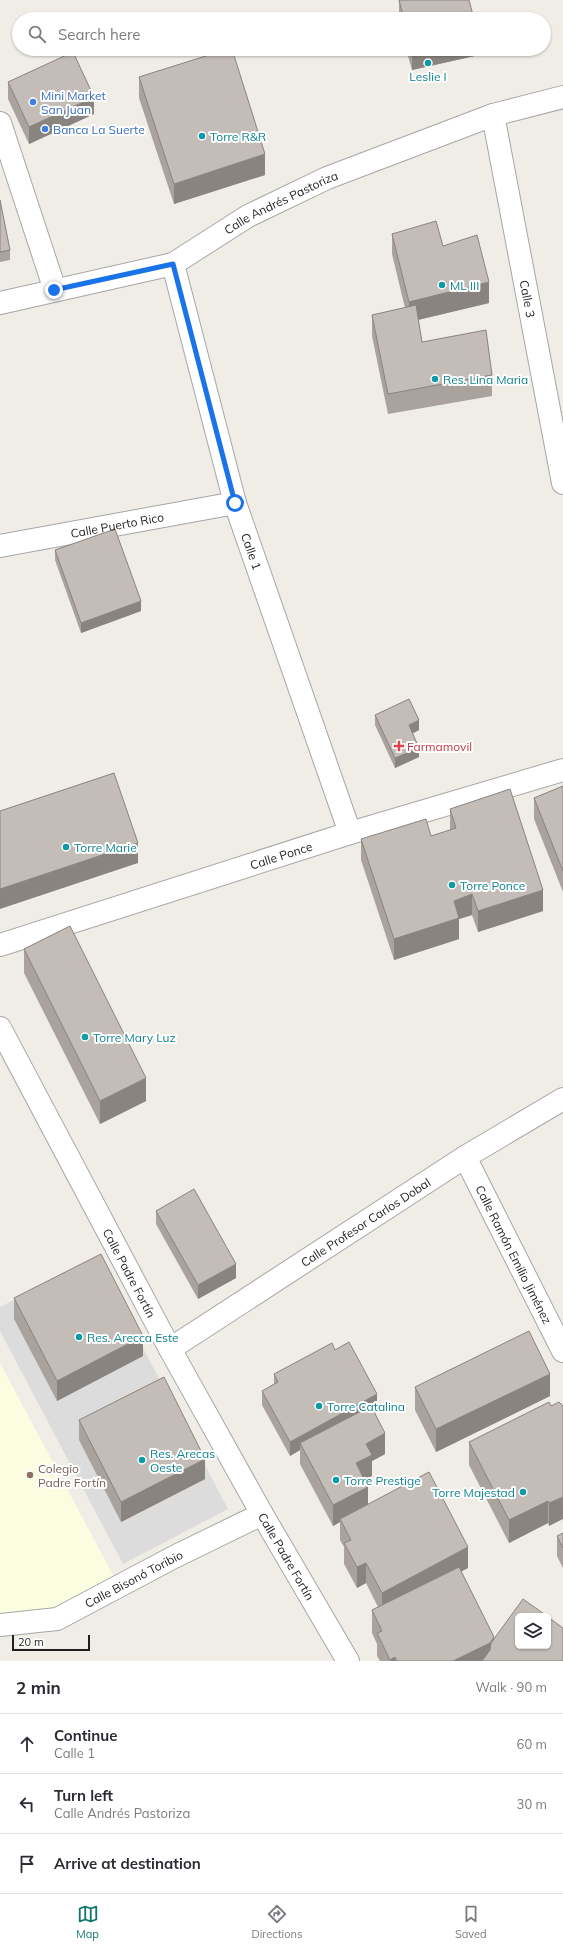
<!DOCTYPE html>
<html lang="en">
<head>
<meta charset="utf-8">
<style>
  body { margin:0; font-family:Mulish,sans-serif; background:#f7f7f7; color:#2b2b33 }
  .controls { position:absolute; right:12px; bottom:12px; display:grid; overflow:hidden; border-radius:6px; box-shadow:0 1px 3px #0004 }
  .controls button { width:36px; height:36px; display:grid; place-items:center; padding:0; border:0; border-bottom:1px solid #e1e1e2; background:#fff; color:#2b2b33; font:20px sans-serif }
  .scale { position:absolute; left:12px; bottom:10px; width:78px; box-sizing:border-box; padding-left:4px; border:2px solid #1f1f1f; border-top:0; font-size:11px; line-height:14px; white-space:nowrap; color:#1f1f1f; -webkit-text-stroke:3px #fff; paint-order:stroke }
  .stop { position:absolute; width:12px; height:12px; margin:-9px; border:3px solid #1a73e8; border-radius:50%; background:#fff }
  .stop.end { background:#1a73e8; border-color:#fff; box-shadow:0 1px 4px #0008 }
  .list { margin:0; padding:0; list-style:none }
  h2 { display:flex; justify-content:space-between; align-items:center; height:52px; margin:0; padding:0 16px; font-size:17px }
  h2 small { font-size:13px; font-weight:400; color:#7c7c81 }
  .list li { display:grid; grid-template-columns:26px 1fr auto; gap:12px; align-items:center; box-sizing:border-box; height:60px; padding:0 16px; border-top:1px solid #e1e1e2 }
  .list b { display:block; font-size:15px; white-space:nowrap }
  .list p { margin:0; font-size:13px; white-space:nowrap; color:#7c7c81 }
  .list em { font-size:13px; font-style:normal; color:#7c7c81 }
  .icon { flex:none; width:22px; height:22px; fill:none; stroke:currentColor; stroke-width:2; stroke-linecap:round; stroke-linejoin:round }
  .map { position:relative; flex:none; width:563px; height:1661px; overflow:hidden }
  .search { position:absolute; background:#fff; box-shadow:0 1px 3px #0004; left:12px; right:12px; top:12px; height:44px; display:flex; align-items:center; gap:10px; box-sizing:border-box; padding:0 14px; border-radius:22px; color:#7c7c81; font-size:15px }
  .sheet { height:232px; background:#fff }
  nav { display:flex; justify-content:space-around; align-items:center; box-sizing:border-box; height:56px; border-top:1px solid #e1e1e2; background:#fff; font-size:11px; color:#7c7c81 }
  nav a { display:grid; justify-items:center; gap:2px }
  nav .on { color:#0f766e }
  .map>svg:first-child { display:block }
</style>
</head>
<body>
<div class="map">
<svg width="563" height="1661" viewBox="0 0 563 1661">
  <rect width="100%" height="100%" fill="#efede6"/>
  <path fill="#dddcdc" d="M95,1257l133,252 -105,55 -123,-233v-24z"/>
  <path fill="#fbfde1" d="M0,1363l119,223 -62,33 -57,6z"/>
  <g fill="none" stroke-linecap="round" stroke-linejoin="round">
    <defs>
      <g id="street">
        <path id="s1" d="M493,115l70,368"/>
        <path d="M0,123l55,167"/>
        <path id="s2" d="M173,264l62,239 115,330"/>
        <path id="s3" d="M0,303l173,-39 75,-48 79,-38 166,-63 70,-18"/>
        <path id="s4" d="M0,546l235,-43"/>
        <path id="s5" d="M0,945l350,-112 213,-63"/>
        <path id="s6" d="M0,1028l170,321 92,165 86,147"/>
        <path id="s7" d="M465,1157l98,194"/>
        <path id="s8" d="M170,1349l295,-192 98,-58"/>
        <path id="s9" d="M0,1625l57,-6 117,-62 88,-43"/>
      </g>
    </defs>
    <use href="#street" stroke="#a6a6a6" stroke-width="24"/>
    <use href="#street" stroke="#fff" stroke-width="22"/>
  </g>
  <path fill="#a9a29d" d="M399,0l75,19h-75z
    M406,49h73v6l-67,15z
    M139,77l126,98 -91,29 -35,-106z
    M8,82l86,32 -65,30 -21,-45z
    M0,200l10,50v10l-10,2z
    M392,234l51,12 46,57 -71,17 4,22 70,33v21l-104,18 -16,-78v-21l33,-7 -13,-54z
    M55,550l86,61 -60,22 -26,-73z
    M375,715l44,15 -7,4 7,23 -24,11 -20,-43z
    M563,786v106l-29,-73v-21z
    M450,809l93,102 -65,21 -6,-17 -13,4v20l-65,21 -33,-100v-21l70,-3 19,-6z
    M24,949l122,152 -46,23 -76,-151z
    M156,1211l80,67 -38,21 -42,-75z
    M14,1298l129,58 -86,45 -43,-82z
    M335,1350l42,57 -4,3 12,44 -13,7v15l-8,3 4,25 100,64 -7,3 33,68 69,22h-183l-3,-5v-12l-5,-11v-23l6,-3 -12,-24 -9,5 -13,-24v-17l-4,-7v-18l-7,4 -33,-62v-14l-10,6 -28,-51v-14l12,-7v-10z
    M415,1387l135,9 -114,56 -21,-42z
    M551,1406l-2,120 -1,-3 -39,20 -40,-78v-23z
    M79,1420l126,59 -84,43 -42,-82z
    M563,1533v35l-6,-12v-20z"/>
  <path fill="#89847f" d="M415,49h64v6l-67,15v-20z
    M94,97v17l-65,30v-17z
    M265,154v21l-91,29v-20z
    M489,282v21l-80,19v-20z
    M141,601v10l-60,22v-10z
    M419,720v10l-10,5v-10z
    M419,748v9l-24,11v-10z
    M138,843v20l-138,46v-20z
    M543,890v21l-65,21v-21z
    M472,894v21l-13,4v20l-65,21v-21l60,-38z
    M146,1078v23l-46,23v-23z
    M236,1264v14l-38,21v-14z
    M143,1336v20l-86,45v-20z
    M550,1374v22l-114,56v-23z
    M377,1394v13l-74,41 -3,-5v7l-10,6v-14z
    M385,1433v21l-13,7v15l-16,8v-21l10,-19z
    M205,1459v20l-84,43v-20z
    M368,1487v20l-28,12v3l-7,4v-21z
    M563,1497v22l-14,7v-23z
    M548,1501v22l-39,20v-23z
    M468,1547v21l-86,45v-20z
    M366,1563v20l-9,5v-21z
    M494,1637v24h-41z
    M395,1657v4h-5v-1z"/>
  <path fill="#c4bcb6" stroke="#89847f" d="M399,0h70l5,19h-70z
    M228,49h4l33,105 -91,30 -35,-107z
    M73,52l21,45 -65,30 -21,-45z
    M0,200l10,50 -10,2z
    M436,221l7,25 34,-11 12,47 -80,20 -17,-68z
    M416,305l6,37 64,-12 6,45 -104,19 -16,-79z
    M115,529l26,72 -60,22 -26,-73z
    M409,699l10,21 -10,5 10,23 -24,10 -20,-43z
    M114,773l24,70 -138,46v-78z
    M563,786v85l-29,-73z
    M510,789l33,101 -65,21 -6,-17 -18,7 5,17 -65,21 -33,-100 65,-20 5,17 25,-8 -6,-19z
    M70,926l76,152 -46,23 -76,-152z
    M194,1189l42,75 -38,21 -42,-74z
    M101,1254l42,82 -86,45 -43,-83z
    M529,1331l21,43 -114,55 -21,-42z
    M349,1342l28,52 -87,48 -28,-51 16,-9 -4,-8 58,-31 3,7z
    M164,1377l41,82 -84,43 -42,-82z
    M549,1402l2,4 8,-4 4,4v91l-14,6 -1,-2 -39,19 -40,-78z
    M371,1406l14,27 -19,11 6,11 -16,8 12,24 -35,18 -33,-62z
    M429,1472l39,75 -86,46 -16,-30 -9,4 -13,-24 7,-3 -11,-21z
    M563,1533v15l-6,-12z
    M459,1567l35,70 -4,6 -37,18h-56l-2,-4 -5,3 -13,-27 5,-2 -10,-21z
    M523,1599l24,17h-29v30h30v-29l15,11v33h-81l8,-11 1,-7z"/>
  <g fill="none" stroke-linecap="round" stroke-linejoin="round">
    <path stroke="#1a73e8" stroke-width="5" d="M54,290l119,-26 62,239"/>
  </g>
  <g fill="#0f9aa8" stroke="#fff" stroke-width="1.5">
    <circle cx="428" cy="63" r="4"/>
    <circle cx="202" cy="136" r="4"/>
    <circle cx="442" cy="285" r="4"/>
    <circle cx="435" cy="379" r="4"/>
    <circle cx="66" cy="847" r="4"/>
    <circle cx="452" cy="885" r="4"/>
    <circle cx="85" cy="1037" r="4"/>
    <circle cx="79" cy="1337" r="4"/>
    <circle cx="319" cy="1406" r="4"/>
    <circle cx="142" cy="1460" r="4"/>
    <circle cx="336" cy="1480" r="4"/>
    <circle cx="523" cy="1492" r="4"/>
  </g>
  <g fill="#3f7fe0" stroke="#fff" stroke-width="1.5">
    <circle cx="33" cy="102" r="4"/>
    <circle cx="45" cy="129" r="4"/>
  </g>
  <path fill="#e0444e" stroke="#fff" stroke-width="1.5" d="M397 740h4v4h4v4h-4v4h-4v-4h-4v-4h4z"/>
  <circle fill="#8d6e63" stroke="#fff" stroke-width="1.5" cx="30" cy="1475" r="4"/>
  <g text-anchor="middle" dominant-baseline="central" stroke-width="4" stroke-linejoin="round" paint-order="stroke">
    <g font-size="12" fill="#0d838f" stroke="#fff" text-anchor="start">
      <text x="428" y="76" text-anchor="middle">Leslie I</text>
      <text x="210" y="136">Torre R&amp;R</text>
      <text x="450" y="285">ML III</text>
      <text x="443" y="379">Res. Lina Maria</text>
      <text x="74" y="847">Torre Marie</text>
      <text x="460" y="885">Torre Ponce</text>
      <text x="93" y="1037">Torre Mary Luz</text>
      <text x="87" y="1337">Res. Arecca Este</text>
      <text x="327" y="1406">Torre Catalina</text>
      <text x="150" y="1453">Res. Arecas<tspan x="150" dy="14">Oeste</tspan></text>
      <text x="344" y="1480">Torre Prestige</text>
      <text x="515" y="1492" text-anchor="end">Torre Majestad</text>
    </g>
    <g font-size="12" fill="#366cbe" stroke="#fff" text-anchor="start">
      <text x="41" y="95">Mini Market<tspan x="41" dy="14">San Juan</tspan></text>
      <text x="53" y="129">Banca La Suerte</text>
    </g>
    <g font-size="12" fill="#1f1f1f" stroke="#fff">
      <text stroke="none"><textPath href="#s3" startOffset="302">Calle Andrés Pastoriza</textPath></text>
      <text stroke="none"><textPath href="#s1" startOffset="187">Calle 3</textPath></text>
      <text stroke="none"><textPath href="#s4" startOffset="119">Calle Puerto Rico</textPath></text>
      <text stroke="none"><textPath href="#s2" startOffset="298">Calle 1</textPath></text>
      <text stroke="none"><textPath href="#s5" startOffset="295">Calle Ponce</textPath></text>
      <text stroke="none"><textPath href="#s8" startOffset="233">Calle Profesor Carlos Dobal</textPath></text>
      <text stroke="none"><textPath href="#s7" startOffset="109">Calle Ramón Emilio Jiménez</textPath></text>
      <text stroke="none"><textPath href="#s6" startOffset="277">Calle Padre Fortín</textPath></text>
      <text stroke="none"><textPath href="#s6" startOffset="601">Calle Padre Fortín</textPath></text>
      <text stroke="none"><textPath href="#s9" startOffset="144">Calle Bisonó Toribio</textPath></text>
    </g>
    <g font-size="12" fill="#be3a42" stroke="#fff" text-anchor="start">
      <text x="407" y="746">Farmamovil</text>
    </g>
    <g font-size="12" fill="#785e54" stroke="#fff" text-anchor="start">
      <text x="38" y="1468">Colegio<tspan x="38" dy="14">Padre Fortín</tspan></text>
    </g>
  </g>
</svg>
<div class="controls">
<button><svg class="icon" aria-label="layers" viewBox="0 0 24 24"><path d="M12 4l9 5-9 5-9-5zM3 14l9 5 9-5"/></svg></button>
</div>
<div class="scale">20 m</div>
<div class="stop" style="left:235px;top:503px"></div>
<div class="stop end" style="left:54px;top:290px"></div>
<div class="search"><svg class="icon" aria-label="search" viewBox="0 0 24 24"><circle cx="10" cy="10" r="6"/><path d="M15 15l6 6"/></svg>Search here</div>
</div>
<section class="sheet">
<h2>2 min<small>Walk · 90 m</small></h2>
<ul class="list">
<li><svg class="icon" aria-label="ahead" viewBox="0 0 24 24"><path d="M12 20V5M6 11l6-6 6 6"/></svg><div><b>Continue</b><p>Calle 1</p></div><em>60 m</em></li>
<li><svg class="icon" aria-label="left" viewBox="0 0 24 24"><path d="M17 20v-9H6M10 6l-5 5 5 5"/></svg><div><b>Turn left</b><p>Calle Andrés Pastoriza</p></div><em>30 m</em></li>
<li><svg class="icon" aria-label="arrive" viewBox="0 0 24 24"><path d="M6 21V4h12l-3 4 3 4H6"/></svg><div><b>Arrive at destination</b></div></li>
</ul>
</section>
<nav>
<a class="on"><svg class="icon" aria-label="map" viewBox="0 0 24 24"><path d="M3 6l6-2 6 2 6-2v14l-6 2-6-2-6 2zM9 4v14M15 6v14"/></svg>Map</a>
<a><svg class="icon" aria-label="directions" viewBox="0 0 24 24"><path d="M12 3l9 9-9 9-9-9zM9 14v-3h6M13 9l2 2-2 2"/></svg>Directions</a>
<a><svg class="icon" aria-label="saved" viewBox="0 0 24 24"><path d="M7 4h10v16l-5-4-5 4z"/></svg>Saved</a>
</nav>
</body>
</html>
